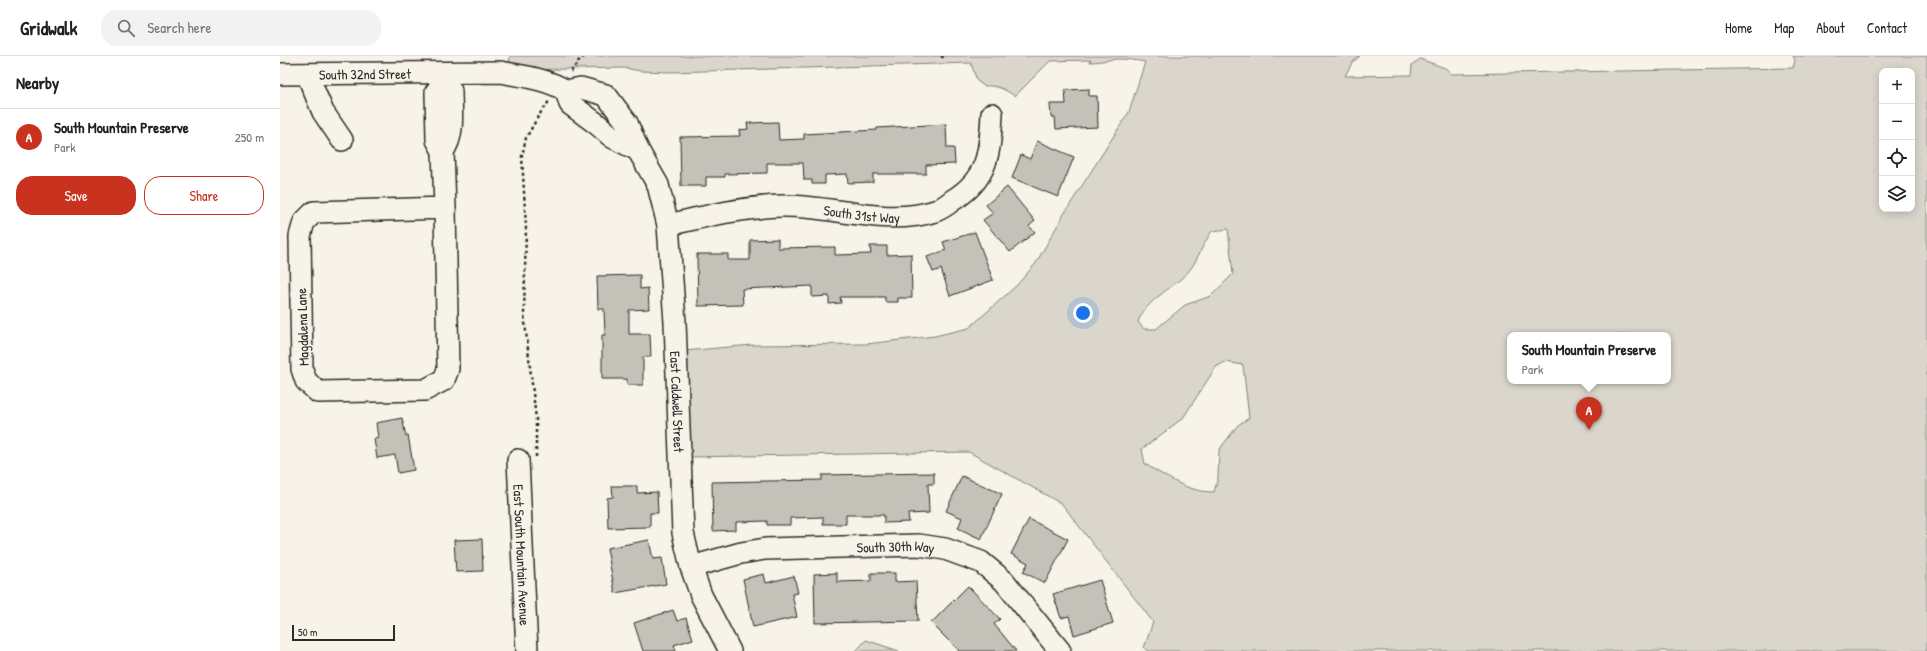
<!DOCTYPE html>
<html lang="en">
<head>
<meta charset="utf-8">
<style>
  body { margin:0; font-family:"Patrick Hand",sans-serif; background:#f2f2f2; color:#202124 }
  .controls { position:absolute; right:12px; top:12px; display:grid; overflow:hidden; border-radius:8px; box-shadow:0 2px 10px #0003 }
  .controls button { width:36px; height:36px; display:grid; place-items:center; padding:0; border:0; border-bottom:1px solid #e0e0e0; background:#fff; color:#202124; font:20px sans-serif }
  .scale { position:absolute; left:12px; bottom:10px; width:103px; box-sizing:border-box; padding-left:4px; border:2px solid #2b2b2b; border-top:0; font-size:11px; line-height:14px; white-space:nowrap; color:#2b2b2b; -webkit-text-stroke:3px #f7f3e8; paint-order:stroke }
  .you { position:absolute; left:803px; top:257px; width:14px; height:14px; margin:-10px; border:3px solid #fff; border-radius:50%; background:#1a73e8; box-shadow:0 0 0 6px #1a73e833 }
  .badge { display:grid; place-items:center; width:26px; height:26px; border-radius:50%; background:#c8321e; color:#fff; font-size:13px; font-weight:700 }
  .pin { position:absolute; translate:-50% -33px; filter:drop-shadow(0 1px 2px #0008) }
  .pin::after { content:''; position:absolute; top:21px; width:14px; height:12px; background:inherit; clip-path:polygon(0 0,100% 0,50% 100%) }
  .popup { position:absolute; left:1227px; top:276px; width:164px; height:52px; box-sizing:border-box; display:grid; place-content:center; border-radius:8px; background:#fff; filter:drop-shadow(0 1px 3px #0005); font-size:13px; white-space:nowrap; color:#757577 }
  .popup b { font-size:15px; color:#202124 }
  .popup::after { content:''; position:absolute; left:50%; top:100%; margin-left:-8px; border:8px solid transparent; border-top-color:#fff }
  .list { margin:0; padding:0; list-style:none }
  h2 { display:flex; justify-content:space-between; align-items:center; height:52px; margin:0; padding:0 16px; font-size:17px }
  h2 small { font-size:13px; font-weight:400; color:#757577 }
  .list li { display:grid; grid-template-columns:26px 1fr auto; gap:12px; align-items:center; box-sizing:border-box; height:56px; padding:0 16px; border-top:1px solid #e0e0e0 }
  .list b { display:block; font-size:15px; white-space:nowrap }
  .list p { margin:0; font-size:13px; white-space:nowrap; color:#757577 }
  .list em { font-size:13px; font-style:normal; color:#757577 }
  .actions { display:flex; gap:8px; padding:12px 16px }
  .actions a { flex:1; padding:9px 0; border:1px solid #c8321e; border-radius:16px; text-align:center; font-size:14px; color:#c8321e }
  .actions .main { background:#c8321e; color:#fff }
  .icon { flex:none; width:22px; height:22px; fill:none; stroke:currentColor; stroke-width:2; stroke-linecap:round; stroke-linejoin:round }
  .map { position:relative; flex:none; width:1647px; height:595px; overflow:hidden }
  header { display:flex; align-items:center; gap:24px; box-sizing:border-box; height:56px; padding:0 20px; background:#fff; border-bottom:1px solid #e0e0e0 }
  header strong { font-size:19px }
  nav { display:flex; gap:22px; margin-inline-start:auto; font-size:14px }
  .search { width:280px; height:36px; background:#f2f2f2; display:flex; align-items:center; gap:10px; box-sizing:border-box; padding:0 14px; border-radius:16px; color:#757577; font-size:15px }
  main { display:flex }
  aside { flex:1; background:#fff }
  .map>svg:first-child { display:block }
</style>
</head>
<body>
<header>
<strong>Gridwalk</strong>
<div class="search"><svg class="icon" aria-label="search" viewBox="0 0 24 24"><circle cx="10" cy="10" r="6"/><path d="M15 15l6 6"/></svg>Search here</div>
<nav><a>Home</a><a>Map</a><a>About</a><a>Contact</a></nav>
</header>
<main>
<aside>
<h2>Nearby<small></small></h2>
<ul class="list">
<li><span class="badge">A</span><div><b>South Mountain Preserve</b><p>Park</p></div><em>250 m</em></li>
</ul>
<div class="actions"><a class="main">Save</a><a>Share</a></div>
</aside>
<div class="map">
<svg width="1647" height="595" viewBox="0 0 1647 595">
  <rect width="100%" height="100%" fill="#f7f3e8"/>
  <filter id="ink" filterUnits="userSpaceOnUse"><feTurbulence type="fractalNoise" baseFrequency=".025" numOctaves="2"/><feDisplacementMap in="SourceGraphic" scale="8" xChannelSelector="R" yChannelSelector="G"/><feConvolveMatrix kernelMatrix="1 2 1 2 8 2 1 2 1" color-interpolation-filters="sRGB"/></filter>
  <g filter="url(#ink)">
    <path fill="#dad6cc" stroke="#82807c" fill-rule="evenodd" d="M230,0h850l-8,7 -7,13 66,-1 1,-10 8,-6 25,9 7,6 341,-6 2,-8 -2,-4h134v595h-778l-5,-3 9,-26 -91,-118 -93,-52 -281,5 -4,-106 68,-6 114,-1 69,-8 34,-8 48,-43 19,-22 28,-49 65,-102 16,-50c-10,-2 -20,-3 -29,-3 -9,1 -17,3 -26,3l1,-2 -41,1 -35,35c-11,-7 -18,-11 -31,-10l-7,-5 -6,-18 -300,9 -30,-1 -17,-3 -112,2 -1,-8 -2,-1zM1602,15h30v138h-30zM948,173l5,45 -22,22 -26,9 -29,24h-12l-6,-7c8,-22 34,-33 50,-50 8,-8 15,-29 24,-41zM1230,279h158v46h-158zM945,306l18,3 6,53 -11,7 -19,25 -1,27 -4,15c-27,0 -47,-15 -69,-28l-3,-15 41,-31 33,-51z
      M586,584l33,11h-43z"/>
    <path fill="#c4c1b9" stroke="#2b2b2b" d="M809,33v7h8l1,31 -42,2 -1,-12h-4l-1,-13h16l-1,-14z
      M498,66l1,18 25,-1v-5l73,-4v-2l69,-4 1,24h7l1,16 -29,1v9h-53v8l-25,1 -1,-9 -22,1v9h-13v-4h-8l-1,-17h-36v10l-42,1v3h-19v9h-25l-1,-49 60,-1 -1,-6 9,-1 -1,-6z
      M757,85l37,16 -16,40 -46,-19 9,-23 9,4z
      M727,131l28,34 -6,5 6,6 -25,20 -27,-32 10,-7 -7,-8z
      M695,176l18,48 -43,16 -9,-27 -8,3 -6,-15 19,-7 -3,-8z
      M498,183v9l57,-1v8l36,-1 -1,-8h17v9l24,-1 1,44h-14v4h-13v-5h-45l1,6 -12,1v-8l-17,1v-11l-70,3 1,16 -45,1 -1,-52h31v6h22v-20z
      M360,219v14l8,-1 1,21 -20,1v24h21l1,23h-8v28h-16v-6h-25v-44h3l-1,-26h-6l-1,-33z
      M122,362l4,18 2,-1 6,35 -16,3 -3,-18 -18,3 -3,-19 4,-1 -2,-15z
      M654,417v11h-6l1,29 -21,1 1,8 -25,1v-8h-38v9h-23v-7l-33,1v7h-23v-4l-31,1v8l-23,1 -1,-49 110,-2v-5z
      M682,420l40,18 -21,45 -23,-11 4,-10 -16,-7z
      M332,430h25v7l20,-1 1,21h-8v14l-42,1 -1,-30 6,-1z
      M749,463l39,20 -23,44 -22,-11 5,-9 -17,-9z
      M202,483l1,32 -27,1 -2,-32z
      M369,484l4,19 9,-1 4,26 -51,9 -8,-45z
      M557,517v9l34,-1v-8h24v9l21,-1 2,40 -103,2 -1,-49z
      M484,518l2,9 28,-7 4,17 -6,1 5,23 -44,10 -10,-48z
      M820,524l13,43 -39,12 -5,-19 -8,2 -8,-24z
      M688,530l32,33 -6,5 22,27h-57l-28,-28z
      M393,554l4,11 9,-3 7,21 -19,6 2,6h-33l-9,-28z"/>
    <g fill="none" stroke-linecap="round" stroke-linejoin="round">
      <defs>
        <g id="minor">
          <path id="s1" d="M0,18l220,-2c21,4 48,7 66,19"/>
          <path d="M27,18l16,38 19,28"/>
          <path d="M164,29l-8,7 1,48 6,11 2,57 3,161 -4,11 -19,10 -107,2 -12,-11 -4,-12 -2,-133 4,-14 10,-10 131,-4"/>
          <path id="s2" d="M286,35l15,-3 25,7 21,28 11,27 20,35 10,40 7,97 8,211 8,34 10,28 29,56"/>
          <path d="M286,35l4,13 27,20 15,13 26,13"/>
          <path d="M163,95c12,-15 8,-41 8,-60l-7,-6v-12"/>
          <path id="s3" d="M388,169c38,-9 76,-18 114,-19 51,-1 103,21 153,5 6,-2 13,-7 18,-11 35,-21 37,-48 39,-86"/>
          <path id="s4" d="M238,404l9,191"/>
          <path id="s5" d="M411,511l50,-14 24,-4 154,-4 26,4 36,13 23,19 56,70"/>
        </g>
      </defs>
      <use href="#minor" stroke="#2b2b2b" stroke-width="24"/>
      <path stroke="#2b2b2b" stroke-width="2.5" stroke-dasharray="3 3" stroke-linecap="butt" d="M661,0l3,2
        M291,16l9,-13 5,-3
        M256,401v-38l-12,-105 2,-86 -4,-72 4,-18 13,-23 11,-15"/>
      <use href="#minor" stroke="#f7f3e8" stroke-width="21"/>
    </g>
  </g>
  <g text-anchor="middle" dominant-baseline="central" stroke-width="3.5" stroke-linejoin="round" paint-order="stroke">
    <g font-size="14" fill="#2b2b2b" stroke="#f7f3e8">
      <text stroke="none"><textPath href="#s1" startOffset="85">South 32nd Street</textPath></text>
      <text stroke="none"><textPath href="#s3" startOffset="196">South 31st Way</textPath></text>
      <text transform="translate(22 271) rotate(-92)">Magdalena Lane</text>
      <text stroke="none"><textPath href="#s2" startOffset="364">East Caldwell Street</textPath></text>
      <text stroke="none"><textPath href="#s5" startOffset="207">South 30th Way</textPath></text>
      <text stroke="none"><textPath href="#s4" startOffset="95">East South Mountain Avenue</textPath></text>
    </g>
  </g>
</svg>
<div class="controls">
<button>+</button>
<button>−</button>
<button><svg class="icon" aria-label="locate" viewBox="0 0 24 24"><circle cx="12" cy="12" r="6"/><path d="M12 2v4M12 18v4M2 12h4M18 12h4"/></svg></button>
<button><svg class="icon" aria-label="layers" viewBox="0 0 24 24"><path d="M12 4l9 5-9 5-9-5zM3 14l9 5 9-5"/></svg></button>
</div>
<div class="scale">50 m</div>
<div class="you"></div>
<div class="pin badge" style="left:1309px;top:374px">A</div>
<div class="popup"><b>South Mountain Preserve</b>Park</div>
</div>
</main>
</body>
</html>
